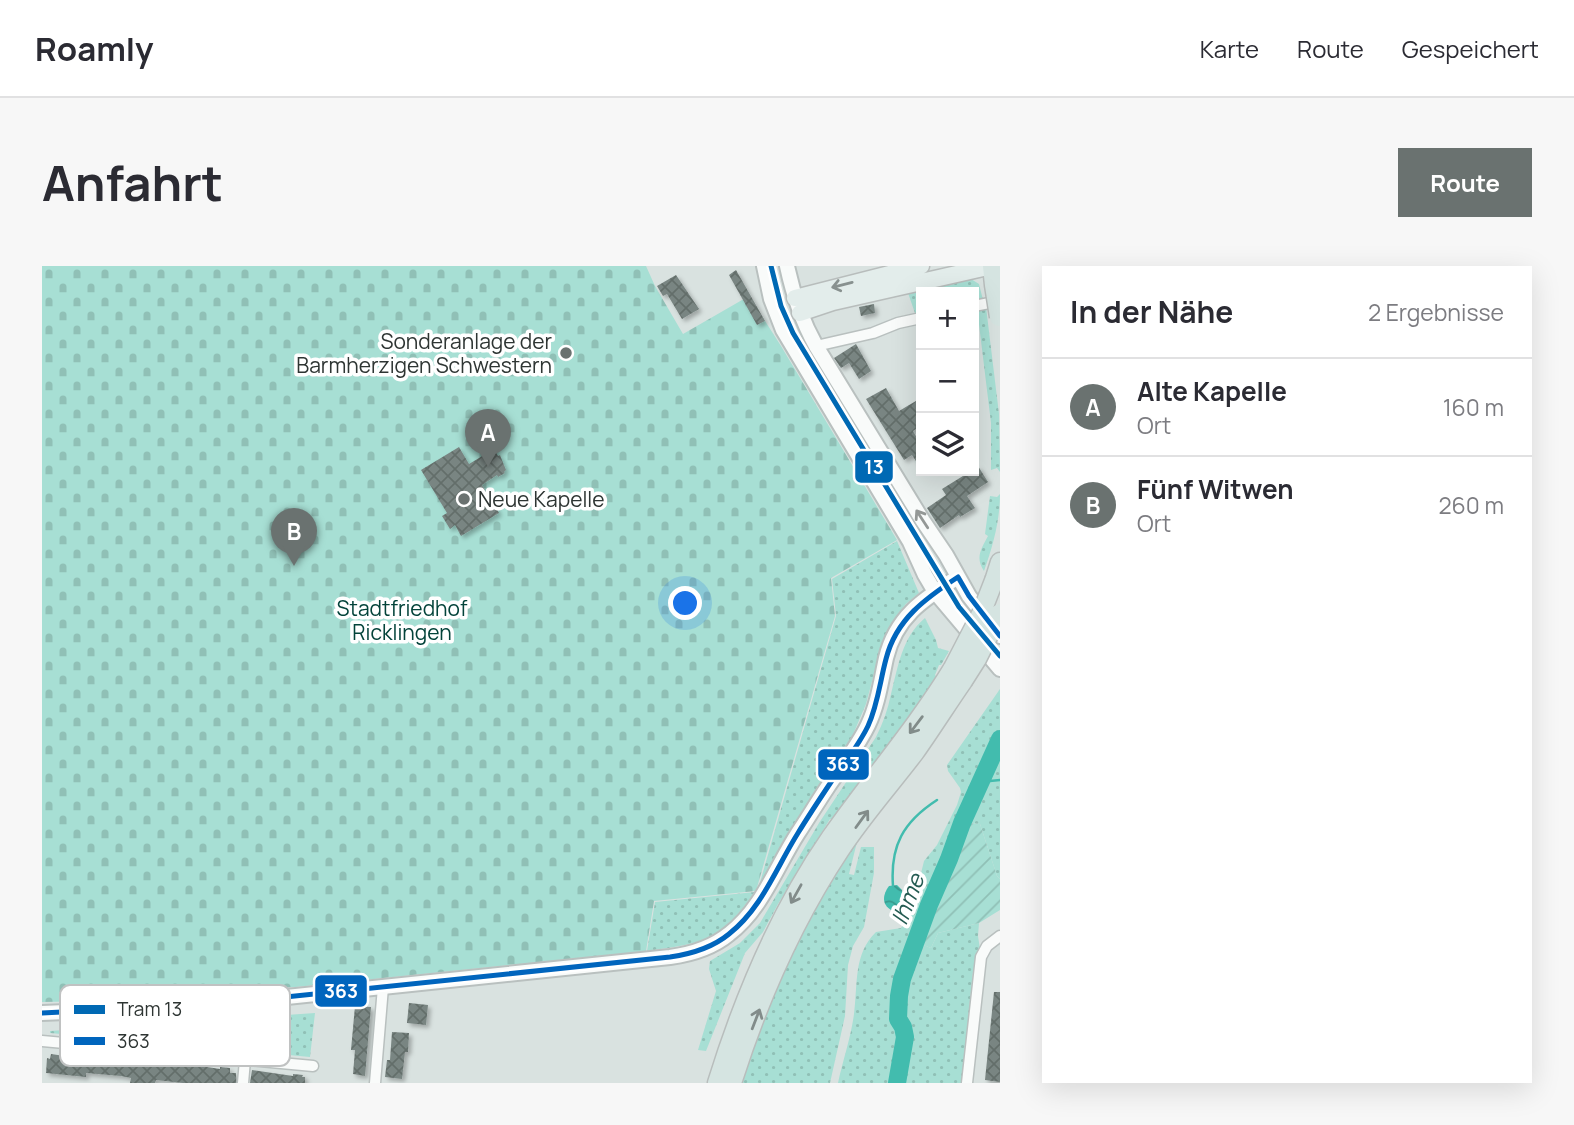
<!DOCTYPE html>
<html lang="de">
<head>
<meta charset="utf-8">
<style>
  body { margin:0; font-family:Manrope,sans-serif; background:#f7f7f7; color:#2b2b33 }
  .controls { position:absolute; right:21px; top:21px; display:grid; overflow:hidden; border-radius:0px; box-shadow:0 7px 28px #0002 }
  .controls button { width:63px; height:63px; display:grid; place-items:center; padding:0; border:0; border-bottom:2px solid #e1e1e2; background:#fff; color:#2b2b33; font:35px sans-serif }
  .you { position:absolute; left:644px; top:338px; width:24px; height:24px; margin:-18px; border:5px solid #fff; border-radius:50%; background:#1a73e8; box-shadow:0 0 0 10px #1a73e833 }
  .badge { display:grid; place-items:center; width:46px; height:46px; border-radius:50%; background:#6a7270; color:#fff; font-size:23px; font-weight:700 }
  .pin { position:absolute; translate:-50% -58px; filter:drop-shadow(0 2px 4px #0008) }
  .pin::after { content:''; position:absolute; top:37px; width:24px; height:21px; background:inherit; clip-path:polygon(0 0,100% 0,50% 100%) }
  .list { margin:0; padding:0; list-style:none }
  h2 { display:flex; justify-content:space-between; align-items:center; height:91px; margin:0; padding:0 28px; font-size:30px }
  h2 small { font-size:23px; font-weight:400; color:#7c7c81 }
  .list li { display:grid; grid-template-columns:46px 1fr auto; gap:21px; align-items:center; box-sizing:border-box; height:98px; padding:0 28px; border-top:2px solid #e1e1e2 }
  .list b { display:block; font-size:26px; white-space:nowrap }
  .list p { margin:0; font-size:23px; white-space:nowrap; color:#7c7c81 }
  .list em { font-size:23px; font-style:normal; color:#7c7c81 }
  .icon { flex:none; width:38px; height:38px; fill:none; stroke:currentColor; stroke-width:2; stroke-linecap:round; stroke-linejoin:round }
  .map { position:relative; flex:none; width:958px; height:817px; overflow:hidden; border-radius:0px }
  header { display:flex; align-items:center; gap:42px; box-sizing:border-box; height:98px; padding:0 35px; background:#fff; border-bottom:2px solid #e1e1e2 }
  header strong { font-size:33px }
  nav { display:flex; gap:38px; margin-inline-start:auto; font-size:24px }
  .intro { display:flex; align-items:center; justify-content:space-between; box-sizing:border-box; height:168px; padding:0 42px }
  h1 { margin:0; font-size:49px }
  .button { padding:18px 32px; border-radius:0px; background:#6a7270; color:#fff; font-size:24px; font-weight:700 }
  main { display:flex; gap:42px; padding:0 42px }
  aside { flex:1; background:#fff; border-radius:0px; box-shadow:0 7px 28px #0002 }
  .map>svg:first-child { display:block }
</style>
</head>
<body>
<header>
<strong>Roamly</strong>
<nav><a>Karte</a><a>Route</a><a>Gespeichert</a></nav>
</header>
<div class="intro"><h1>Anfahrt</h1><a class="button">Route</a></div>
<main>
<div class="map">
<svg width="958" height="817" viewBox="0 0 958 817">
  <defs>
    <pattern id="grass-dots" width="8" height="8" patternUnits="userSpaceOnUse" patternTransform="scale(1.75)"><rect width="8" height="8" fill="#a7dfd4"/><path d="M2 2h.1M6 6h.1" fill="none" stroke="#90c0b6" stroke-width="1.8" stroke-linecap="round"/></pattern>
    <pattern id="cemetery-stones" width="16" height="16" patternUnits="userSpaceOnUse" patternTransform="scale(1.75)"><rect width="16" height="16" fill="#a7dfd4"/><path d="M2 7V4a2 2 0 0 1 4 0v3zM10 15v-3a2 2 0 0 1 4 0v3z" fill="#90c0b6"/></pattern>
    <pattern id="garden-furrows" width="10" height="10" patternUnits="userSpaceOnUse" patternTransform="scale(1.75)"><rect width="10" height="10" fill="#a7dfd4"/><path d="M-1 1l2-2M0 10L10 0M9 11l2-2" fill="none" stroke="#90c0b6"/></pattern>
    <pattern id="water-waves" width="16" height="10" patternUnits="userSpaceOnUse" patternTransform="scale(1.75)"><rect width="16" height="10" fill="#42bcae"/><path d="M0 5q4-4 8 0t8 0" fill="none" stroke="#389a8e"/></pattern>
    <pattern id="building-cross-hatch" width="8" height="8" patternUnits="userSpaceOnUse" patternTransform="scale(1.75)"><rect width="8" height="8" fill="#798582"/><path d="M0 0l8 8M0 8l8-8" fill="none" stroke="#646e6b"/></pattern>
    <filter id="shadow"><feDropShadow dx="3" dy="3" stdDeviation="2" flood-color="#0004"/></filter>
  </defs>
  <rect width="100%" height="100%" fill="#d9e2e0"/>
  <path fill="url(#grass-dots)" d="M929,13l8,5 4,16 -9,2v-10h-53v23l-5,1 -8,-23z
    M944,41l13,107 1,58 -3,-4 -6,2v-47l-14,-115z
    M958,228c0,26 -7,52 -16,77 -9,-13 -3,-22 4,-35l-3,-2 5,-38 7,1z
    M855,275l22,52 -13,11 -8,10 -15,26 -17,64 -17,40 -40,57 -50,85 77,-270 -4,-37z
    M883,352l11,22 2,8 11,3 -8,14h-2l-4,10 2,2 -8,15 -94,127h-5l-52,85 -15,28 -18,21 -39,98 -8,-1 18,-59 -7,-22 1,-8 30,-18 20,-20 59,-100 57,-86c7,-14 12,-28 15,-43 7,-27 11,-57 34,-76z
    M958,423v45l-40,87 -46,120 17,7 7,-15 41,-10 -1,13 2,13 -7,22 -11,112h-124c5,-23 13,-46 16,-69 4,-29 -1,-60 22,-82l25,-4 10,-14 13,-53 13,-16 20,-40 4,-13 -1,-4 -12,-17 -1,-6z
    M958,479v134l-3,-3 -17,-52 -14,-1z
    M816,572l-9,36 5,1 7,-28h13v26l-10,54 -11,19 -5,19 -3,51 -15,67h-90c20,-62 46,-125 78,-182 12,-22 27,-42 40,-63z
    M713,626c-35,49 -50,51 -108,59l8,-49z
    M273,747l-5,44 -260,-24v-2z"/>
  <path fill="url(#cemetery-stones)" d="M0,0h604l9,20 28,48 66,-38 32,50 116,194 -66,38 4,38 -79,275 -102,10 -8,50 -350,36 -42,2 -38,6 -57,5 -117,2z"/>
  <path fill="url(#garden-furrows)" d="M924,557l14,1 17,52 3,3v31l-21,13 -41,10 -7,15 -13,-5c14,-41 33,-80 48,-120z"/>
  <path fill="url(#water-waves)" d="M855,619l5,5v15l-4,4 -7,1c-10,-6 -8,-16 -2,-24z"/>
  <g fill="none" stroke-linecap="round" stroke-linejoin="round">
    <path stroke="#42bcae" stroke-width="2.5" d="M938,516l20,-2
      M851,620c-3,-40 10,-64 44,-86"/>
    <path stroke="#42bcae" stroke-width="18" d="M855,817l8,-46 -2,-10 -5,-8 1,-23 3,-17 27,-74 20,-46 13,-36 38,-84"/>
  </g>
  <path fill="url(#building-cross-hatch)" filter="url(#shadow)" d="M694,4l29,51 -8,4 -28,-50z
    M634,9l23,34 -17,10 -15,-25 -4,2 -6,-10z
    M832,38l1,9 -14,3 -2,-9z
    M814,78l15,27 -12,8 -10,-16 -8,5 -7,-10z
    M844,122l13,23 22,-13v28l-8,5 8,14v24l-9,-14 -8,5 -38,-61z
    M417,181l10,17 15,-9 -1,-2 7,-4 1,1 3,-1 4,7 2,-1 6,15 -2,2 1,1 -7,4 -1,-2 -15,10 17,28 -38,23 -6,-11 -5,4 -8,-13 5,-3 -26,-43z
    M936,200l10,16 -21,14 8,12 -15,9 -1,-2 -19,13 -13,-20 19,-13 -4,-6 29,-18h3v-2z
    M952,726h6v90l-15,-2z
    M367,737l19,2 -2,20 -19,-2z
    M313,740l16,1 -6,69 -12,-2 2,-24h-4z
    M350,766l17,1 -1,19h-3l-3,27 -17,-2 2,-17h3z
    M9,788l27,4v-2l8,1 1,-3 10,1 -1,2 46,3 34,5h18l26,4v-2l10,1v5h6v10h-53l-27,-3 -1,3h-25l1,-5 -10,-2 -35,-3v4l-40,-4 1,-15 3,1z
    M210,804l41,6v-2l10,1 -1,2h3v6h-55z"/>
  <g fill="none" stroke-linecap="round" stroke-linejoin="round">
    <defs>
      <path id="street" d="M932,40l26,-5
        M774,80l57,-13 25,-10 23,-5
        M0,775l271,25
        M201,817l2,-23
        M333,817l8,-96
        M925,817l14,-126 6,-11 13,-10"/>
      <path id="secondary" d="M722,0l7,33 12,31 127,212 15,33 10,17 65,77
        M745,0c6,28 15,55 29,80l107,175 23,34 23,41 31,40
        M0,747l118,-5 59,-4 451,-47c22,-3 42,-9 59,-23 33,-25 47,-67 69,-101 10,-15 19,-30 29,-45 14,-21 30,-40 41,-63 10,-21 13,-44 18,-67 10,-42 38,-59 72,-81"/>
      <path id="primary" d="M753,32l126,-32
        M758,47l33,-11 159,-36"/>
      <path id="highway" d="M950,0l2,19
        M953,312l5,-16
        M675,817c27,-87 62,-171 114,-246 40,-57 86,-110 122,-169
        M690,817c26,-82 61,-162 108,-233 23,-35 50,-65 75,-98 17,-24 32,-48 48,-71"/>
    </defs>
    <use href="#street" stroke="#b9c0bf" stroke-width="13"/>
    <use href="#secondary" stroke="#b9c0bf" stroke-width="18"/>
    <use href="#primary" stroke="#b8bdbc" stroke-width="19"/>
    <use href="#highway" stroke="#b8bdbc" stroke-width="21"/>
    <use href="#street" stroke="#f9fbfa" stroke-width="10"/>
    <use href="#secondary" stroke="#f9fbfa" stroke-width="14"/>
    <use href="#primary" stroke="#e3edeb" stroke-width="16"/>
    <use href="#highway" stroke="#d5e4e1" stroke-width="18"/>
    <path stroke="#cbcecd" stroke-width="2" d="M793,130l20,44"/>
    <defs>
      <path id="highway-bridge" d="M952,19l5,32
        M911,402l28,-54 14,-36
        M921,415l14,-22 23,-46"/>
    </defs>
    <use href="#highway-bridge" stroke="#b8bdbc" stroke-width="21" stroke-linecap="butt"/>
    <use href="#highway-bridge" stroke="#d5e4e1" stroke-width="18"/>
    <defs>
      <path id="bus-1" d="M0,747l177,-9 451,-47c21,-3 42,-9 59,-23 33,-26 47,-66 69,-101 11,-18 23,-36 35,-54 12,-17 26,-34 35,-53 10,-22 12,-45 18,-67 10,-40 40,-61 72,-82l11,19 31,40"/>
    </defs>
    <use href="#bus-1" stroke="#fff" stroke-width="10"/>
    <use href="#bus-1" stroke="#0065bd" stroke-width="5"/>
    <defs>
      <path id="tram-1" d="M729,0l10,40 12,27 166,274 41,49"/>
    </defs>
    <use href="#tram-1" stroke="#fff" stroke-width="10"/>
    <use href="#tram-1" stroke="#0069b4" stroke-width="5"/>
  </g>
  <defs><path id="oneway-shaft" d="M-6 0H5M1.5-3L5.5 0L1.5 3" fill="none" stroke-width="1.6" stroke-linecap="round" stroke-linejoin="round" transform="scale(1.75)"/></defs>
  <use stroke="#88918f" href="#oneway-shaft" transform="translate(800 19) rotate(166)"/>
  <use stroke="#949896" href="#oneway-shaft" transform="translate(880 253) rotate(-123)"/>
  <g stroke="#828c8a">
    <use href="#oneway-shaft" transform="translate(874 459) rotate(127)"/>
    <use href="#oneway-shaft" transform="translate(820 553) rotate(-54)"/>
    <use href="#oneway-shaft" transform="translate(754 628) rotate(119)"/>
    <use href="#oneway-shaft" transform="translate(714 753) rotate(-69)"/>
  </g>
  <g fill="#6a7270" stroke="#fff" stroke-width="2.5">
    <circle cx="524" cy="87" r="7"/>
    <circle cx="422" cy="233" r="7"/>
  </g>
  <g text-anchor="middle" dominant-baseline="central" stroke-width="7" stroke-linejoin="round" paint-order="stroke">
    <g font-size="21" fill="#2e3533" stroke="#fff" text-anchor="end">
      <text x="510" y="75">Sonderanlage der<tspan x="510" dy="24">Barmherzigen Schwestern</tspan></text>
      <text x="436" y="233" text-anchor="start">Neue Kapelle</text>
    </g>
    <g font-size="21" fill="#03433a" stroke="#fff">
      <text x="360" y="342">Stadtfriedhof<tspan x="360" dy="24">Ricklingen</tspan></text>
    </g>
    <g font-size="23" font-style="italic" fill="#245b52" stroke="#fff">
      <text transform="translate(865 633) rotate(-69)">Ihme</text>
    </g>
  </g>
  <rect x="18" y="719" width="230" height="81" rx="10" fill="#fff" stroke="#c0c2c2" stroke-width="2"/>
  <rect x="32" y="739" width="31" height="9" fill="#0069b4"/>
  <rect x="32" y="771" width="31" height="8" fill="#0065bd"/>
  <g font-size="19" fill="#2e3533">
    <text x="75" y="750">Tram 13</text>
    <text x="75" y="782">363</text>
  </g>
  <g stroke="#fff" stroke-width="2.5">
    <rect x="812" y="184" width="40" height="34" rx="7" fill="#0069b4"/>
    <rect x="775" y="482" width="53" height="33" rx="7" fill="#0065bd"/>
    <rect x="272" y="708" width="54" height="34" rx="7" fill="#0065bd"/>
  </g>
  <g font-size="19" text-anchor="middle" font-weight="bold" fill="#fff">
    <text x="832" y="208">13</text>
    <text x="801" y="505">363</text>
    <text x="299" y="732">363</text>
  </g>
</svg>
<div class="controls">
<button>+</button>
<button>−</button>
<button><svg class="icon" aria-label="layers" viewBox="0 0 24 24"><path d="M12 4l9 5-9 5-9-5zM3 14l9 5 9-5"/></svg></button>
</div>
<div class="you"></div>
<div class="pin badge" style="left:446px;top:201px">A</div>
<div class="pin badge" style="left:252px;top:300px">B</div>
</div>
<aside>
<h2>In der Nähe<small>2 Ergebnisse</small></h2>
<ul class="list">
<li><span class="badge">A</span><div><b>Alte Kapelle</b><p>Ort</p></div><em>160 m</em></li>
<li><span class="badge">B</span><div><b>Fünf Witwen</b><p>Ort</p></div><em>260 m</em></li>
</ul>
</aside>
</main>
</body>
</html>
